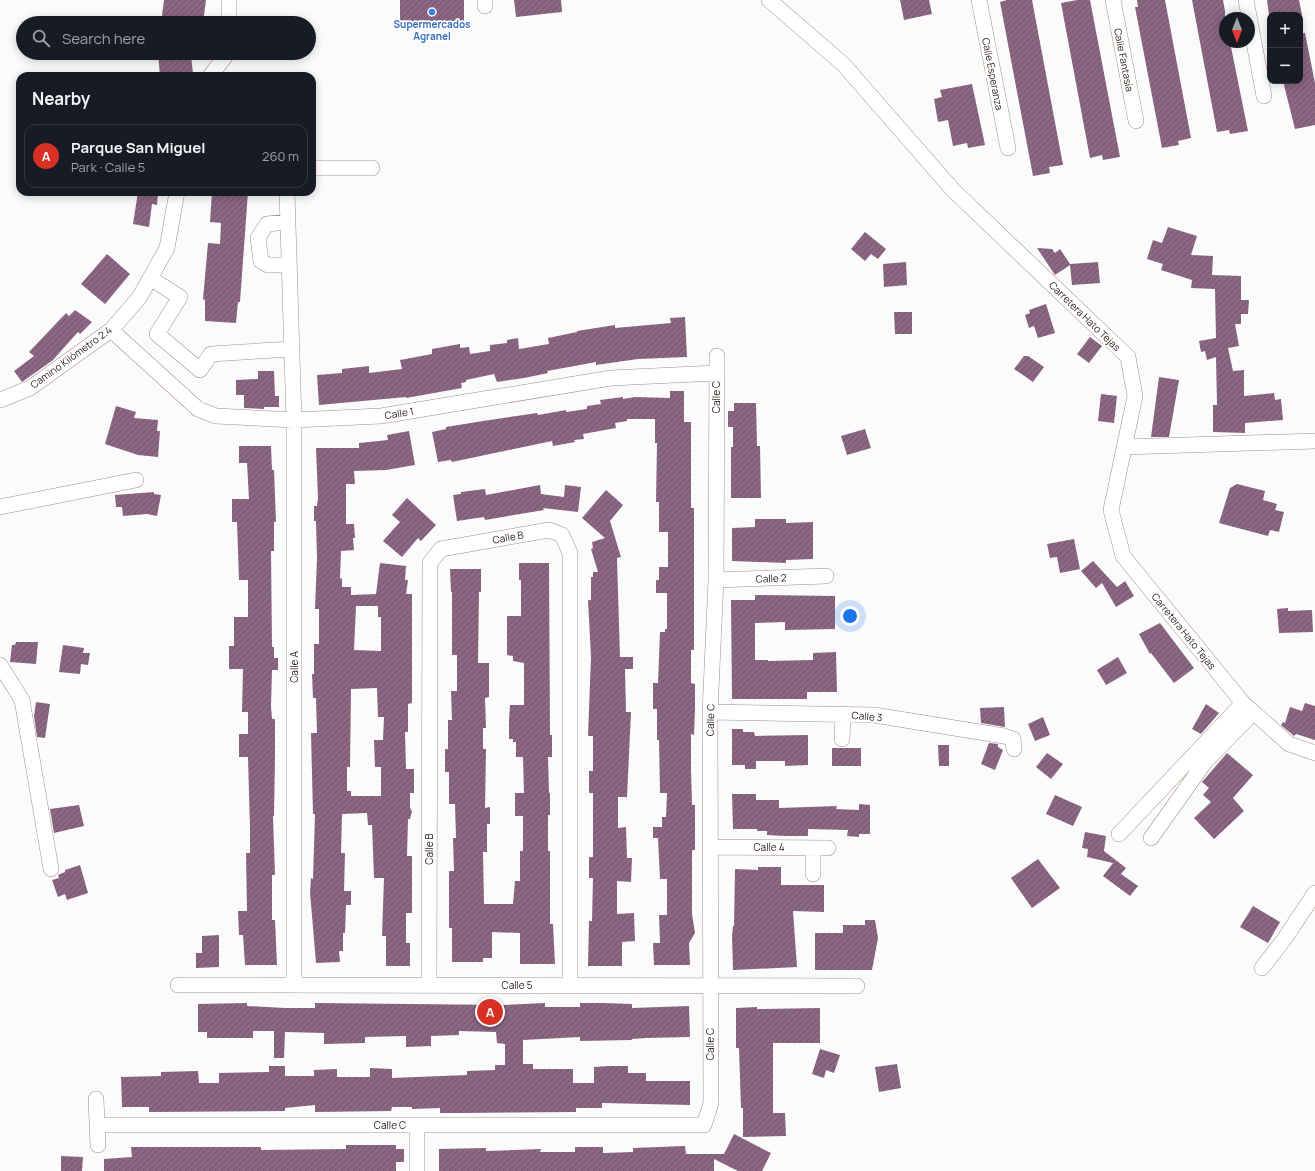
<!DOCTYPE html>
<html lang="en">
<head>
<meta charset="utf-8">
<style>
  body { margin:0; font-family:Manrope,sans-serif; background:#20242c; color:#f1f3f6 }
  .controls { position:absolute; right:12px; top:12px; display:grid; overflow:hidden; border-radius:8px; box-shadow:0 2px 10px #0003 }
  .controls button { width:36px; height:36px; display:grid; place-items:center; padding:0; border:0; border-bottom:1px solid #363941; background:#171b24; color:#f1f3f6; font:20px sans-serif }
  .compass { position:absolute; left:1219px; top:12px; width:36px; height:36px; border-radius:50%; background:#171b24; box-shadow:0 2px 10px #0003; rotate:180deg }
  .you { position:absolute; left:850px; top:616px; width:14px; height:14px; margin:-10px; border:3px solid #fff; border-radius:50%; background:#1a73e8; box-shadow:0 0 0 6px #1a73e833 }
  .badge { display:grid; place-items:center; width:26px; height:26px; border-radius:50%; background:#d93025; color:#fff; font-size:13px; font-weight:700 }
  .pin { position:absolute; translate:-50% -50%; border:2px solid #fff; box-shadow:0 1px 4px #0006 }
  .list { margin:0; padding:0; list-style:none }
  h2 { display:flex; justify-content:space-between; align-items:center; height:52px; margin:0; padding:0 16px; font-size:17px }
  h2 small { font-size:13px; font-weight:400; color:#9ea1a6 }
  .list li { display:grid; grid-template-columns:26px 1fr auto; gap:12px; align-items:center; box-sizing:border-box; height:64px; margin:0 8px 8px; padding:0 8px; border:1px solid #363941; border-radius:12px }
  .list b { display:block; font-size:15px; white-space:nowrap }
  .list p { margin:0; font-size:13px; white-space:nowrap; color:#9ea1a6 }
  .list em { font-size:13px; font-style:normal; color:#9ea1a6 }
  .icon { flex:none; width:22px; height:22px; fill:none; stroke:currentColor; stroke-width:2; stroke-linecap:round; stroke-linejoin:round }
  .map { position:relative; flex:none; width:1315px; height:1171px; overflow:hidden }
  .search { position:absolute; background:#171b24; box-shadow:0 2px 10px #0003; left:16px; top:16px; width:300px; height:44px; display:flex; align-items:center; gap:10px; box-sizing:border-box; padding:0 14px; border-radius:22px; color:#9ea1a6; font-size:15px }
  .panel { position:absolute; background:#171b24; box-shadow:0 2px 10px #0003; left:16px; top:72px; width:300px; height:124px; border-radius:12px }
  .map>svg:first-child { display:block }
</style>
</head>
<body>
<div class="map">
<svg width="1315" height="1171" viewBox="0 0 1315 1171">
  <defs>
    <pattern id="building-hatch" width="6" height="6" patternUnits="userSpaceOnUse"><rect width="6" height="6" fill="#8b6783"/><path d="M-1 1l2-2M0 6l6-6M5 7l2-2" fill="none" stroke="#72546b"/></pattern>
  </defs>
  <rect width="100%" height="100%" fill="#fbfbfb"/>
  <path fill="url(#building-hatch)" fill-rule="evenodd" d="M164,0h42l-3,23h-42z
    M400,0h64v25l-64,1z
    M514,0h47l1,12 -46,5z
    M900,0h29l3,14 -28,6z
    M1007,0h25l31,165 -14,2 1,6 -17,3 -33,-174z
    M1077,0h13l30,157 -17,3 -1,-5 -12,3 -29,-155z
    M1137,0h28l26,138 -13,3 1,4 -17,3 -27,-141h3z
    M1192,0h31l2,11v31h5l18,89 -18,3 -1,-4 -12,2z
    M1267,0h32l3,15h-33z
    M1305,33l10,50v42l-20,4 -12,-48h17v-47z
    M158,53h17v4l16,-1 2,17 -33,3z
    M972,84l13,61 -17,3 -1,-5 -14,3 -5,-26 -10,2 -4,-23 8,-2 -2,-7z
    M138,192h20l-1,13 -5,-1 -3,23 -16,-3z
    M212,192h36l-8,110h-2l-2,21 -31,-2v-21l-2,-1 5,-56 12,1 1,-21 -11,-1z
    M1168,227l29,9 -6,19 22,1 -1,19 29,1v24h8l-1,14h-7v10h-6l4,22 -11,2 5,23 11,-1v26l30,-3 1,7 6,-1 2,21 -38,3v10l-32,-1v-27h4l-1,-48 -9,3 -2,-9 -4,1 -2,-11 17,-3 -1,-49 -24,-1 1,-8 -31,-10 2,-6 -16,-5 6,-19 9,3z
    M865,232l21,17 -8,10 -7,-5 -6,7 -14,-12z
    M1037,248l15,1 3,4 5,-4 10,15 28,-2 2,21 -28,2 -2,-20 -15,10z
    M107,254l23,20 -25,30 -24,-20z
    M906,262l1,23 -23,2 -1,-23z
    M1046,304l9,29 -17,5 -4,-12 -5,2 -4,-13 5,-2 -1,-3z
    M75,310l17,12 -12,12 -2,-2 -25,28 -31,22 -8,-11 20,-15 -5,-4 37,-39 3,3z
    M894,312h18v22h-17z
    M685,317l2,40 -49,2 -42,6v-3l-49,9 1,2 -24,5 -27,4 -3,-8 -28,6v2l-5,1 1,5 -56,10v-1l-87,8 -2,-30 25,-2v-4l27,-3v7l33,-4 -2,-9 32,-6v-5l28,-5v4l9,-1 1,7 20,-3v-6l17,-2v-3l11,-2 1,11 30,-5 -1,-6 29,-6v-1l38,-6v3l56,-5 -1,-5z
    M1090,337l12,9 -13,17 -12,-9z
    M1024,356h4l16,11 -11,15 -19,-13z
    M258,371h16l1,25h4v11h-15v2l-20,-1v-13h-8v-15l22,-1z
    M1159,377l20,3 -10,57h-18z
    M670,391h14v31h7v86h3v142h-3v33l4,1v25l-1,26 -3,-1v36l1,35h3v45h-3v64l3,19 -6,10 1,22h-36l-1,-22h7l-1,-28h8v-36h-7l-2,-41h-5v-11h9v-10h4l1,-24h-7l-1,-53h-2v-31h-4v-26h5l2,-51h5v-3h2v-36h-11v-13h3v-13h9v-35h-9v-30h-3l1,-59h-2v-24h-28v2l-12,2 1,5 -33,6 1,5 -10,1 1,2 -22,4 -1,-5 -100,21 -1,-2 -13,2 -6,-30 14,-3v-2l37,-6 54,-8 1,2 28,-5v2l21,-3v-3l14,-2 -1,-4 23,-3v2l12,-2 35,1z
    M1101,394l16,2 -3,27 -16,-2z
    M734,403h22l1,43h3l1,52h-30v-51h2v-20h-5v-16h6z
    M116,406l20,6 -2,6 24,2 -1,11h3l-2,26 -20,-2 -33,-11z
    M865,429l6,19 -24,7 -6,-19z
    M409,431l6,34 -29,5 -32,1 1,13h-9v40h8l1,14h-2l1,12 -13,1 -1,28 2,-1v9h9v8l25,-1 4,-31 26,3 -1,14h3l-2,14h6v109l-4,1v28h-3l1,37h8v24h-4v15l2,3 -2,8h-2l-1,37h5v57h-6v30h4v23h-24v-30h-4l2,-58h-10l-2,-53h-4l-1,-12 -25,1 -1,39h4l-1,38h7v14h-5l-1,28h-2v18h-4l1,11 -24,1 -6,-71 1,-14 2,1 2,-65h-2l-2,-81h6l-1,-35h-3l-1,-24h2v-30h5v-35h-4l2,-51 -1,-37h-2v-15h3l1,-8 -2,-50h43v-5l29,-3 -1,-5zM356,606h22v11h3v34l-27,-1zM377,688l1,29h6l-1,23h-9l1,27h6v29h-30v-5h-4v-24h3l1,-78z
    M239,446h32l1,24h2l2,52h-2v29h-3l1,96h2v11h4v12h-6l-1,36 1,13h3v38l-1,59h-1l2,59h-3v45h3l2,45h-32l-2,-30h-4l-1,-24h9l-1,-58h4v-24l-2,-72h-9v-23h9v-22h-6l1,-43h-14v-23h5v-29h14v-37h-9l-2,-58h-5v-23h17l-2,-36h-8z
    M1237,484l28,7 -2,9 14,4 -2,6 9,2 -5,20 -9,-2 -2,6 -49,-13 11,-35z
    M540,485l1,9 23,3 1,-12 16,2 -3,25 -35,-4 1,2 -59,10 -1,-3 -27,4 -4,-26 8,-1v-2l24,-3 1,6z
    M606,490l17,15 -13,16 11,36 -4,1 3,99h13v12h-8l1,43h5l-4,85h-9v31l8,-1 1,31h5l-1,24 -14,-1v33l17,-1 1,28 -13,1v24h-34l1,-45h3l1,-43h-4v-21h4v-64h-4v-22h4v-35h-5l3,-79 -3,-57h3v-23h2v-5h5l-7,-23 2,-1 -1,-6 13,-4 -23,-20z
    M154,492v2l7,1 -4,21 -10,-2 -24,2 -1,-9h-6l-1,-12z
    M407,498l29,27 -15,16 -3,-3 -16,19 -19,-16 17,-19 -8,-7z
    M755,519h31v4l27,-1v37l-27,1v3l-54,-2v-33l23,-1z
    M1074,539l6,30 -20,4 -3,-16 -7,1 -3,-14z
    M1093,561l24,26 8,-6 9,15 -18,11 -14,-24 -6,5 -15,-17z
    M519,563h30l1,172h2v22h-4l1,36h1v22h-2v36h2v73h3l2,40h-35v-31l-28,-1v26h-9v4h-31v-34h-3v-57h5l-1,-33h3l-1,-34h-6v-32h-4v-23h3v-29h4l-1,-29h6v-36h-5v-63h-1l-1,-23h31v23h-2l-1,71h11v34l-4,1 1,30h-3v21h3l-1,59 5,-1v17h-3v28h-4l1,52h29l2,-23h5v-30h3v-35h-8v-23h9l-1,-36h-7v-15h-3v-3h-4v-19l1,-15h14v-42l-11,-2v-5l-6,-1v-39h14v-36h-2z
    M755,595l80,1v33l-50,1v-8l-30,1v37h13v1l45,-1v-7l23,-1 1,40h-30v7h-75l-1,-99h24z
    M1288,608v3l24,-1 1,22 -34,1 -2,-24z
    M1160,623l34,45 -20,15 -23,-30 -1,1 -11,-20z
    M16,642h22l-2,22 -26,-2 2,-17h3z
    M63,645l21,3 -1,5h7l-2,12 -7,-1 -1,10 -21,-2z
    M1118,657l9,16 -21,12 -9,-15z
    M36,702l14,2 -5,34 -8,-1 -3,-21z
    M1305,703l10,3v34l-19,-6 -2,2 -13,-11 2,-3 2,1 5,-16 12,4z
    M1206,704l13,9 -18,21 -9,-5z
    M1004,707l1,20 -24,-4 -1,-15z
    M1043,717l7,18 -15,6 -7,-17z
    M732,729h11v3h11l1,4 53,-1v30l-23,1v-5h-29v8h-11v-4h-13z
    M989,743l9,1v3l5,3 -8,20 -14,-6z
    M938,745h11v21h-10z
    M832,748h29v18h-29z
    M1047,753l16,11 -12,15 -15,-12z
    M1227,753l26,22 -20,23 11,13 -30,28 -20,-21 17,-16 -8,-7 6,-7 -7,-6z
    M732,794h24v6h23v8l58,-2 -1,3 23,1v-6l11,1v29h-11v3l-12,-1 1,-6 -40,-1v7h-22l-19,-1v-4h-10v-2h-24z
    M1055,795l27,12 -9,19 -27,-12z
    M79,805l5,21 -30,7 -4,-24z
    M1085,832l21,4 -2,15 22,17 -5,6 17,12 -8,10 -27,-20 10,-13 -26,-6 1,-8 -6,-1z
    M1038,859l22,29 -28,20 -21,-30z
    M80,865l8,28 -21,7 -2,-6 -7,3 -6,-17 7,-2 -1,-3 7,-3v-2z
    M758,867h23v18h43v27l-31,-1 4,56 -64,3 -1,-34 1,-10h1l1,-57 23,1z
    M1253,906l27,16 -12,21 -28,-16z
    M865,920h10l3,18 -6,32h-57v-37h28v-8h22z
    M219,935v32l-23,1v-15h6v-17z
    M247,1003v3l38,2h30v-5l188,2 42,-2v4h35v-4h23l29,1v4l57,-2 1,31 -44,1 -14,1v1l-52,1v-4l-57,3v24h10v5h40v14h21v-16l15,-1h19v7h18v8h44v24l-88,-2v5h-26v4l-113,1h-23v-5l-28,1v-2h-20l-1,4 -76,1v-7l-30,3v3l-136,1v-5h-27l-1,-30 40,-1v-4l37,-1 1,12h20v-10l50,-1v-6h16v10h29v-6l23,-1v8h33v-9l22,1v9l75,-3v-4l28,-1v-5h10v-21l-8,-1 -1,-11 -37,-1v4l-28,1v10l-25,1v-11l-41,1v6l-41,1v-11l-39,-1 -1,26h-10v-27h-21v7h-46v-6h-9v-28z
    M757,1007v2l63,-1v35h-47v70h12l1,23 -43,1v-29h-2l-2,-60h-3v-40z
    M820,1049l20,6 -6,18 -8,-3 -2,8 -12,-4z
    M897,1064l4,24 -22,4 -4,-25z
    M734,1134l37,19 -9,18h-24l-24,-12v12h-275v-22l47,-1v3l55,-2 -1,3h35v-5h28v6l30,-1v-4l52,-2 1,8h38z
    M346,1145h50v4h8v13h-8v9h-292v-12l28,-2 -1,-10h130v3l85,-1z
    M61,1156l22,1 -1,14h-21z"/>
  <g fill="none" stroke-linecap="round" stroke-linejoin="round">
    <defs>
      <path id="minor" d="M485,0v6
        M769,0l74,64 110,126 175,167 7,39 -24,114 12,46 120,147 46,41 26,9
        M979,0l29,148
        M1113,0l23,121
        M1246,0l18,96
        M229,23v-23
        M210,76l18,-23
        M312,168h60
        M287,192l7,228v565
        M287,222l-20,2 -9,14 3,23 7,4h20
        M150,278l30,19 -23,37 43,36 11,-16 81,-5
        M111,330l87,79 18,7 78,4 87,-4 230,-38 106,-5
        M0,400l30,-12 81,-58 28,-32 28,-50 10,-56
        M1124,447l191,-6
        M0,507l136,-27
        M716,580l110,-4
        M0,665l22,35 29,169
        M710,712l164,3 130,21 9,3 1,10
        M842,739l1,-25
        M1119,834l124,-131
        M1151,838l54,-76 48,-49
        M710,847l118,1
        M813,874v-26
        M1262,968l23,-30 30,-45
        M178,985l679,1
        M429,985l1,-422 11,-14 108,-19 13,5 8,18v432
        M96,1099l2,46
        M97,1125h607l7,-22 -1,-391 6,-132 1,-224
        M417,1125v46"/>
    </defs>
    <use href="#minor" stroke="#a88c81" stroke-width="16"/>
    <use href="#minor" stroke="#fff" stroke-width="15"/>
  </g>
  <circle fill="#3f7fe0" stroke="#fff" stroke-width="1.5" cx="432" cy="12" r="4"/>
  <g text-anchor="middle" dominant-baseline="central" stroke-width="3.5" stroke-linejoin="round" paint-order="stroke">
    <g font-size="10" font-weight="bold" fill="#366cbe" stroke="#fff">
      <text x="432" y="24">Supermercados<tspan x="432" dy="12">Agranel</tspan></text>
    </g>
    <g font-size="10" fill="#2e231e" stroke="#fff">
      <text transform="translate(1124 60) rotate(79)">Calle Fantasía</text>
      <text transform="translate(993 74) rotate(79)">Calle Esperanza</text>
      <text transform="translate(1085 316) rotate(44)">Carretera Hato Tejas</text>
      <text transform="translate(71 357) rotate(-36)">Camino Kilómetro 2.4</text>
      <text transform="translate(716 397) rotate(-90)">Calle C</text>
      <text transform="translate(399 413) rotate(-9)">Calle 1</text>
      <text transform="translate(508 537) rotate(-10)">Calle B</text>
      <text transform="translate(771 578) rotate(-3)">Calle 2</text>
      <text transform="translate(1184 631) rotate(51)">Carretera Hato Tejas</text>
      <text transform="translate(294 667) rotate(-90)">Calle A</text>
      <text transform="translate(867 716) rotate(5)">Calle 3</text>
      <text transform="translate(710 720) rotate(-89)">Calle C</text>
      <text x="769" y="847">Calle 4</text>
      <text transform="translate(429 849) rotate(-90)">Calle B</text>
      <text x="517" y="985">Calle 5</text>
      <text transform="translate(710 1044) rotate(-90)">Calle C</text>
      <text x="390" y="1125">Calle C</text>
    </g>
  </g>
</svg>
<div class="controls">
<button>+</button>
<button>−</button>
</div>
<svg class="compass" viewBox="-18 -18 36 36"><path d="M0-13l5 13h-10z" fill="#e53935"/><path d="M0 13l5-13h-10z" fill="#9ea1a6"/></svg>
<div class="you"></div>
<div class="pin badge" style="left:490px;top:1012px">A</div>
<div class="search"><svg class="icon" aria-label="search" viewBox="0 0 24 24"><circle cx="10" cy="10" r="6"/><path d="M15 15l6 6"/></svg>Search here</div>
<section class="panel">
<h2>Nearby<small></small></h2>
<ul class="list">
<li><span class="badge">A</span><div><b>Parque San Miguel</b><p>Park · Calle 5</p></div><em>260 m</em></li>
</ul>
</section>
</div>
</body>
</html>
